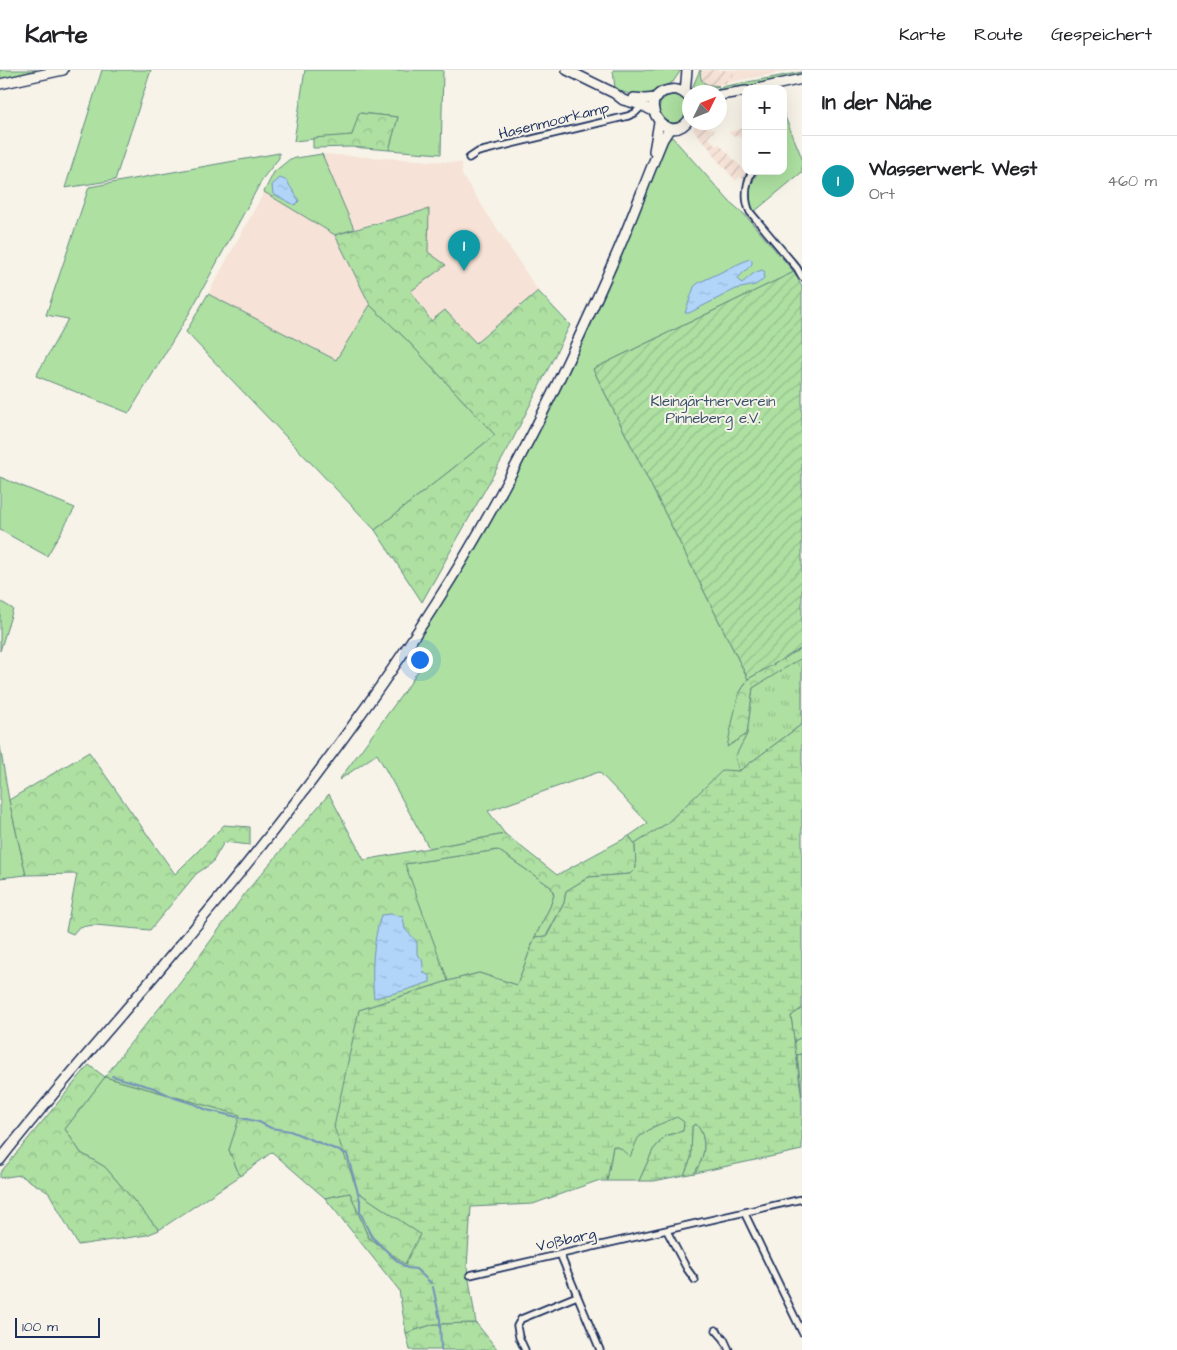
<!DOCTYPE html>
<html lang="de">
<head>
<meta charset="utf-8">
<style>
  body { margin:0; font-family:"Architects Daughter",sans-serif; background:#f6f6f6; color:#202124 }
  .controls { position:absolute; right:15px; top:15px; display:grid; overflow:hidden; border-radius:10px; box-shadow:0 5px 20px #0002 }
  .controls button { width:45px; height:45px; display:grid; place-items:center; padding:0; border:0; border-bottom:1px solid #e0e0e0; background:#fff; color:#202124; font:25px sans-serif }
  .compass { position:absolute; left:682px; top:15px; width:45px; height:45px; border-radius:50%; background:#fff; box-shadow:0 5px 20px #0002; rotate:47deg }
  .scale { position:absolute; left:15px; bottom:12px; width:85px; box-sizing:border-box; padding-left:5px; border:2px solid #1b2f5e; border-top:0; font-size:14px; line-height:18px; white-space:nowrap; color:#1b2f5e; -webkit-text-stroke:4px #f7f3e8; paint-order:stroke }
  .you { position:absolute; left:419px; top:589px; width:18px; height:18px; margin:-12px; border:4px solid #fff; border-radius:50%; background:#1a73e8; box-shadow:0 0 0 8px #1a73e833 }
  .badge { display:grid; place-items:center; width:32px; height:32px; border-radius:50%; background:#1f6fb2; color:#fff; font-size:16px; font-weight:700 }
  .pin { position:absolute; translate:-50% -41px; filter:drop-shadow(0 1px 2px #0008) }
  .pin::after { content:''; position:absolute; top:26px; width:18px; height:15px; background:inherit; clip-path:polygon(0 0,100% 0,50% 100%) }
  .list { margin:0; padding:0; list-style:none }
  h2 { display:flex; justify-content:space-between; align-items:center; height:65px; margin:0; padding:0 20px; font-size:21px }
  h2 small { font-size:16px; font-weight:400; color:#757577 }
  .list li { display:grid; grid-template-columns:32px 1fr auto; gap:15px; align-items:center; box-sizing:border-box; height:90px; padding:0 20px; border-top:1px solid #e0e0e0 }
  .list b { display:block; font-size:19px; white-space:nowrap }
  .list p { margin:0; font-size:16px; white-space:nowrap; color:#757577 }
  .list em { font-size:16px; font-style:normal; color:#757577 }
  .map { position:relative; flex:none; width:802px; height:1280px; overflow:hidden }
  header { display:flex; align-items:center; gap:30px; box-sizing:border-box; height:70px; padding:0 25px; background:#fff; border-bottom:1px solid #e0e0e0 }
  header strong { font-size:24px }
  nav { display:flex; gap:28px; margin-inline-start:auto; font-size:18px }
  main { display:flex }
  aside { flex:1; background:#fff }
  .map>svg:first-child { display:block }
</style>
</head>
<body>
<header>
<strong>Karte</strong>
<nav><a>Karte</a><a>Route</a><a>Gespeichert</a></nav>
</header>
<main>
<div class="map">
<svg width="802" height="1280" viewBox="0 0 802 1280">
  <defs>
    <pattern id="industrial-furrows" width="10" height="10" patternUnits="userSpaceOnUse" patternTransform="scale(1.25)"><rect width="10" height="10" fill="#f6e2d6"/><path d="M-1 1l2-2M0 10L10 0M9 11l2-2" fill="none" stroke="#d2c2ba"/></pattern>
    <pattern id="forest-crowns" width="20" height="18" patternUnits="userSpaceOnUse" patternTransform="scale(1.25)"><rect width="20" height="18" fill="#ade0a1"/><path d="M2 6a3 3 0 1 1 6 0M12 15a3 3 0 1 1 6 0" fill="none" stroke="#94c08d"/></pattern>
    <pattern id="wetland-marsh" width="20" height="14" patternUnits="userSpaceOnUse" patternTransform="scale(1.25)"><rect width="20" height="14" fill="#ade0a1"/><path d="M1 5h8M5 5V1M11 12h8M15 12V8" fill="none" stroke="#94c08d"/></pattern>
    <pattern id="park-tufts" width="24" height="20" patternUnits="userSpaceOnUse" patternTransform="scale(1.25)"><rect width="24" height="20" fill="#ade0a1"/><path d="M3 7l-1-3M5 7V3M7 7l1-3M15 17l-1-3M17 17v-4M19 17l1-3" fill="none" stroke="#94c08d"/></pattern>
    <pattern id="garden-furrows" width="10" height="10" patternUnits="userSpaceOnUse" patternTransform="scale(1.25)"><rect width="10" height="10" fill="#ade0a1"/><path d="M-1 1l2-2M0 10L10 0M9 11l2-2" fill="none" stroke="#94c08d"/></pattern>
    <pattern id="water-ripples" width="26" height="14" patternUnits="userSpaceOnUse" patternTransform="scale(1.25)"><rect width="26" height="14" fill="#b0d5f9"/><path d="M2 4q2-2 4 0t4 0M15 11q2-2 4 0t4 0" fill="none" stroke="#97b7d8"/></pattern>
  </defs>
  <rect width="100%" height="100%" fill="#f7f3e8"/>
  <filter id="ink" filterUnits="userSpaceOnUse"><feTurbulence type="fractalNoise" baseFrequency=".02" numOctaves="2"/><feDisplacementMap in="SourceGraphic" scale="10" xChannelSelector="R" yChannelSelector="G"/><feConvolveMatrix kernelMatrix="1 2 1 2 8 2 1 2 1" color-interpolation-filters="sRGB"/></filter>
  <g filter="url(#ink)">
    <path fill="#f6e2d6" d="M701,0h90l-81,16z
      M322,84l140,9v12l76,116 -63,52 -29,-33 -14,11 -21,-30 17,-39 1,-43 -75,20z
      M264,122l71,43 35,70 -33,55 -129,-66z"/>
    <path fill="url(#industrial-furrows)" d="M701,0h32l1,6 -7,1v6l-17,3 -8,-6z
      M696,53l19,7 -7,7 8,9 3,-2 27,28 -3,7 -3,-3 -4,5 -24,-27v-3l-19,-21z
      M746,57v13l-16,-6 -1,-2z"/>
    <path fill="#ade0a1" stroke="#648880" d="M0,0h37l-37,9z
      M102,0h49l-36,110 -50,8z
      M305,0h138l-2,84 -52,-4 9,-33 -38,-4 -8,22 -58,6z
      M613,0h68l-8,12 -11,5 -9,7 -19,2 -19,-7z
      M700,0h1c-3,15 8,15 18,16l-24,5 -2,-5z
      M802,2v4l-86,16h-10l20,-6z
      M659 39a14 14 0 1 1 28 0a14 14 0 1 1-28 0Z
      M783,42l19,46v14l-48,40c-11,-15 -2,-28 4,-41h25z
      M672,67l57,64 16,14 49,57 -201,97 155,310 -10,17 64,-32v60l-63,47h-16l-57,53 -31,20 -6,-8 19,-13 -49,-51 -111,39 17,23 -76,14 -52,-94 -38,26 70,-95 19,-30 -14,-11c45,-75 92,-149 132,-226 45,-89 81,-183 119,-275z
      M279,83v5l-16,20 -73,134 -61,101 -93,-37 32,-57 -22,-4 43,-128z
      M322,84l32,75 -19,6 -71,-43 10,-20 16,-13z
      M208,224l128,66 34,-55 37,35 88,95 -120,95 -189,-198z
      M0,407l75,31 -28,48 -47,-26z
      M0,531l13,8 -13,42z
      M0,676l9,54 17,75 -26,3z
      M498,780l53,37 3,8 -4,12 -15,30 -18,48 -38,-12 -31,8 -44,-117z
      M802,967v17l-6,1 -2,-14z
      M105,1007l136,38 -12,35 11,26 -81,54 -54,-63 -24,-14 -16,-24z
      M677,1046l8,6 -2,9 -18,5 -12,14 -14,31h-32l6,-35 7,2 33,-21z
      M696,1054c8,8 10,23 6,34 -1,5 -5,10 -7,15l-11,2 7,-17 1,-32z"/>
    <path fill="url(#forest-crowns)" stroke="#648880" d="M359,43l39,4 -9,33 -38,-3 -38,1v-10l39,-3z
      M429,139l-1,43 18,13 -35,26 20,30 14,-11 31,33 62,-52 32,34 -60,120 -88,157 -47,-72 120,-95 -88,-95 -37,-35 -35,-70z
      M802,578v16l-2,-4 -47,28 -6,46 -20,13 11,-51 10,-17z
      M89,682l86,122 49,-49 26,2v18l-26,-3 -12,21 -16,11 -46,56 -55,-5 -16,2 -6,7 -7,-3 11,-57 -51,1 -17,-75z
      M329,724l35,66 141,-26 52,41 72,-39 6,8 1,24 -6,6 -41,3 -23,14 -2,12 -18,33 -11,1 15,-30 4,-12 -3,-8 -53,-37 -93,14 43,117 -89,29 -1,182 63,42 -16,31 -37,-28 -18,-44 -25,5 -53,-46 -32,24 -11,-26 11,-35 -135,-38 -40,52 16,24 24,14 54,63 -12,5 -69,10 -29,-52 -29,-18 -20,3v-5l89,-108 16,12 19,-26 56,-68 66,-91z
      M802,938v29l-8,4 -3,-25z
      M802,984v42l-5,-41z
      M476,1253l22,27h-88l-4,-17 28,-9z"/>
    <path fill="url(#wetland-marsh)" stroke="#648880" d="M802,654v284l-11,8 11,84v50l-107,23c2,-5 6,-10 7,-15 4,-11 2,-26 -6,-34l-4,2 -1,32 -7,17 -30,6h-15l14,-31 12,-14 18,-5 1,-9 -7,-5 -24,10 -15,11 -8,19 -10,-9 -7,-2 -6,35h-10l-64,23 -62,3 -4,60 9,56 -42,1 -28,9 -7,-43 -74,-92 25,-5 18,44 37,27 15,-30 -62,-42 -24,-65 25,-117 89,-29 31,-8 38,12 18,-48 12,-1 17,-33 2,-12 23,-14 41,-3 6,-6 -1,-24 31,-20 57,-54 16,1z"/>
    <path fill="url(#park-tufts)" stroke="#648880" d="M800,589l2,5v60l-63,47 -4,-14 12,-23 6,-46z"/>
    <path fill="url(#garden-furrows)" stroke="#648880" d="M794,202l8,15v361l-54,31 -155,-310z"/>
    <path fill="url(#water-ripples)" stroke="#7493bb" d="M280,108l7,3c4,8 9,13 12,20l-4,4 -22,-11 -1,-9z
      M749,189l3,1v4l-14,14v2l4,3 12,-10 8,-3 3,2 -2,8 -8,5 -19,4 -47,24h-4l9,-26 4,-4z
      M391,844l12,3 2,12 12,13v12l5,5 2,14 6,3v6l-27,9 -29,7c-3,-28 -1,-56 7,-83z"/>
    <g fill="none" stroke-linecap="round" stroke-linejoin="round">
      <path stroke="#7493bb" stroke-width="2" d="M112,1006l42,12 21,10 19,6 13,6 52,12 12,6 19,3 57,23 13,46v12l11,24 24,23 12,9 9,1 15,14
        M433,1217l7,32 1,31"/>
      <defs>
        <path id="street" d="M469,88l9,-6 150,-36 7,-3 8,-8
          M752,101c-6,13 -8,28 -2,41l47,56 5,9
          M744,1142l58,120
          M667,1161l20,38 8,11
          M560,1184l40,96
          M470,1205l332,-76
          M716,1260l8,9 5,11
          M525,1280l-6,-13 -2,-11 4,-7 56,-23"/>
        <path id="secondary" d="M567,0l47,23 9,7 18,5 12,6
          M0,14l63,-14
          M757,19l45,-10
          M720,25l26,-4
          M634,28l11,1 12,-1"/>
        <path id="primary" d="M685,23l2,-23
          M690,29c-5,-6 -12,-11 -20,-9 -38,5 -2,62 20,28
          M654,81l5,-29
          M0,1090c54,-70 114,-135 170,-203 95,-112 187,-230 266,-354 71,-111 128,-229 181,-350 16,-37 30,-76 46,-114l7,-11"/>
      </defs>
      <use href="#street" stroke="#1b2f5e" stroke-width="9"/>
      <use href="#secondary" stroke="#1b2f5e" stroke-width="12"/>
      <use href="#primary" stroke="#1b2f5e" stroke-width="12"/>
      <use href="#street" stroke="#f7f3e8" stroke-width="5.5"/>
      <use href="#secondary" stroke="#f7f3e8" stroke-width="9"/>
      <use href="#primary" stroke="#f7f3e8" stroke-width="9"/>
    </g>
  </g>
  <g text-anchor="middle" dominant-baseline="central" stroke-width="4" stroke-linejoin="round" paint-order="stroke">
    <g font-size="15" fill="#1b2f5e" stroke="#f7f3e8">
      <text transform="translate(554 51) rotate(-14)">Hasenmoorkamp</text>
      <text transform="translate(566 1170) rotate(-13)">Voßbarg</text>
    </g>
    <g font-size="15" fill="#38526b" stroke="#f7f3e8">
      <text x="713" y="331">Kleingärtnerverein<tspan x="713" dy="17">Pinneberg e.V.</tspan></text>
    </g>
  </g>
</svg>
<div class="controls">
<button>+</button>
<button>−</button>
</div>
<svg class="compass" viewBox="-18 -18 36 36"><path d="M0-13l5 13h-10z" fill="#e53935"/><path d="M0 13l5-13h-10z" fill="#757577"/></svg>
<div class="scale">100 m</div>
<div class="you"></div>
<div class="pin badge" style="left:464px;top:201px;background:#0f9aa8">1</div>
</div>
<aside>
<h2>In der Nähe<small></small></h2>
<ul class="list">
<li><span class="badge" style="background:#0f9aa8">1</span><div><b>Wasserwerk West</b><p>Ort</p></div><em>460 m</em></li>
</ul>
</aside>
</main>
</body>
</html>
